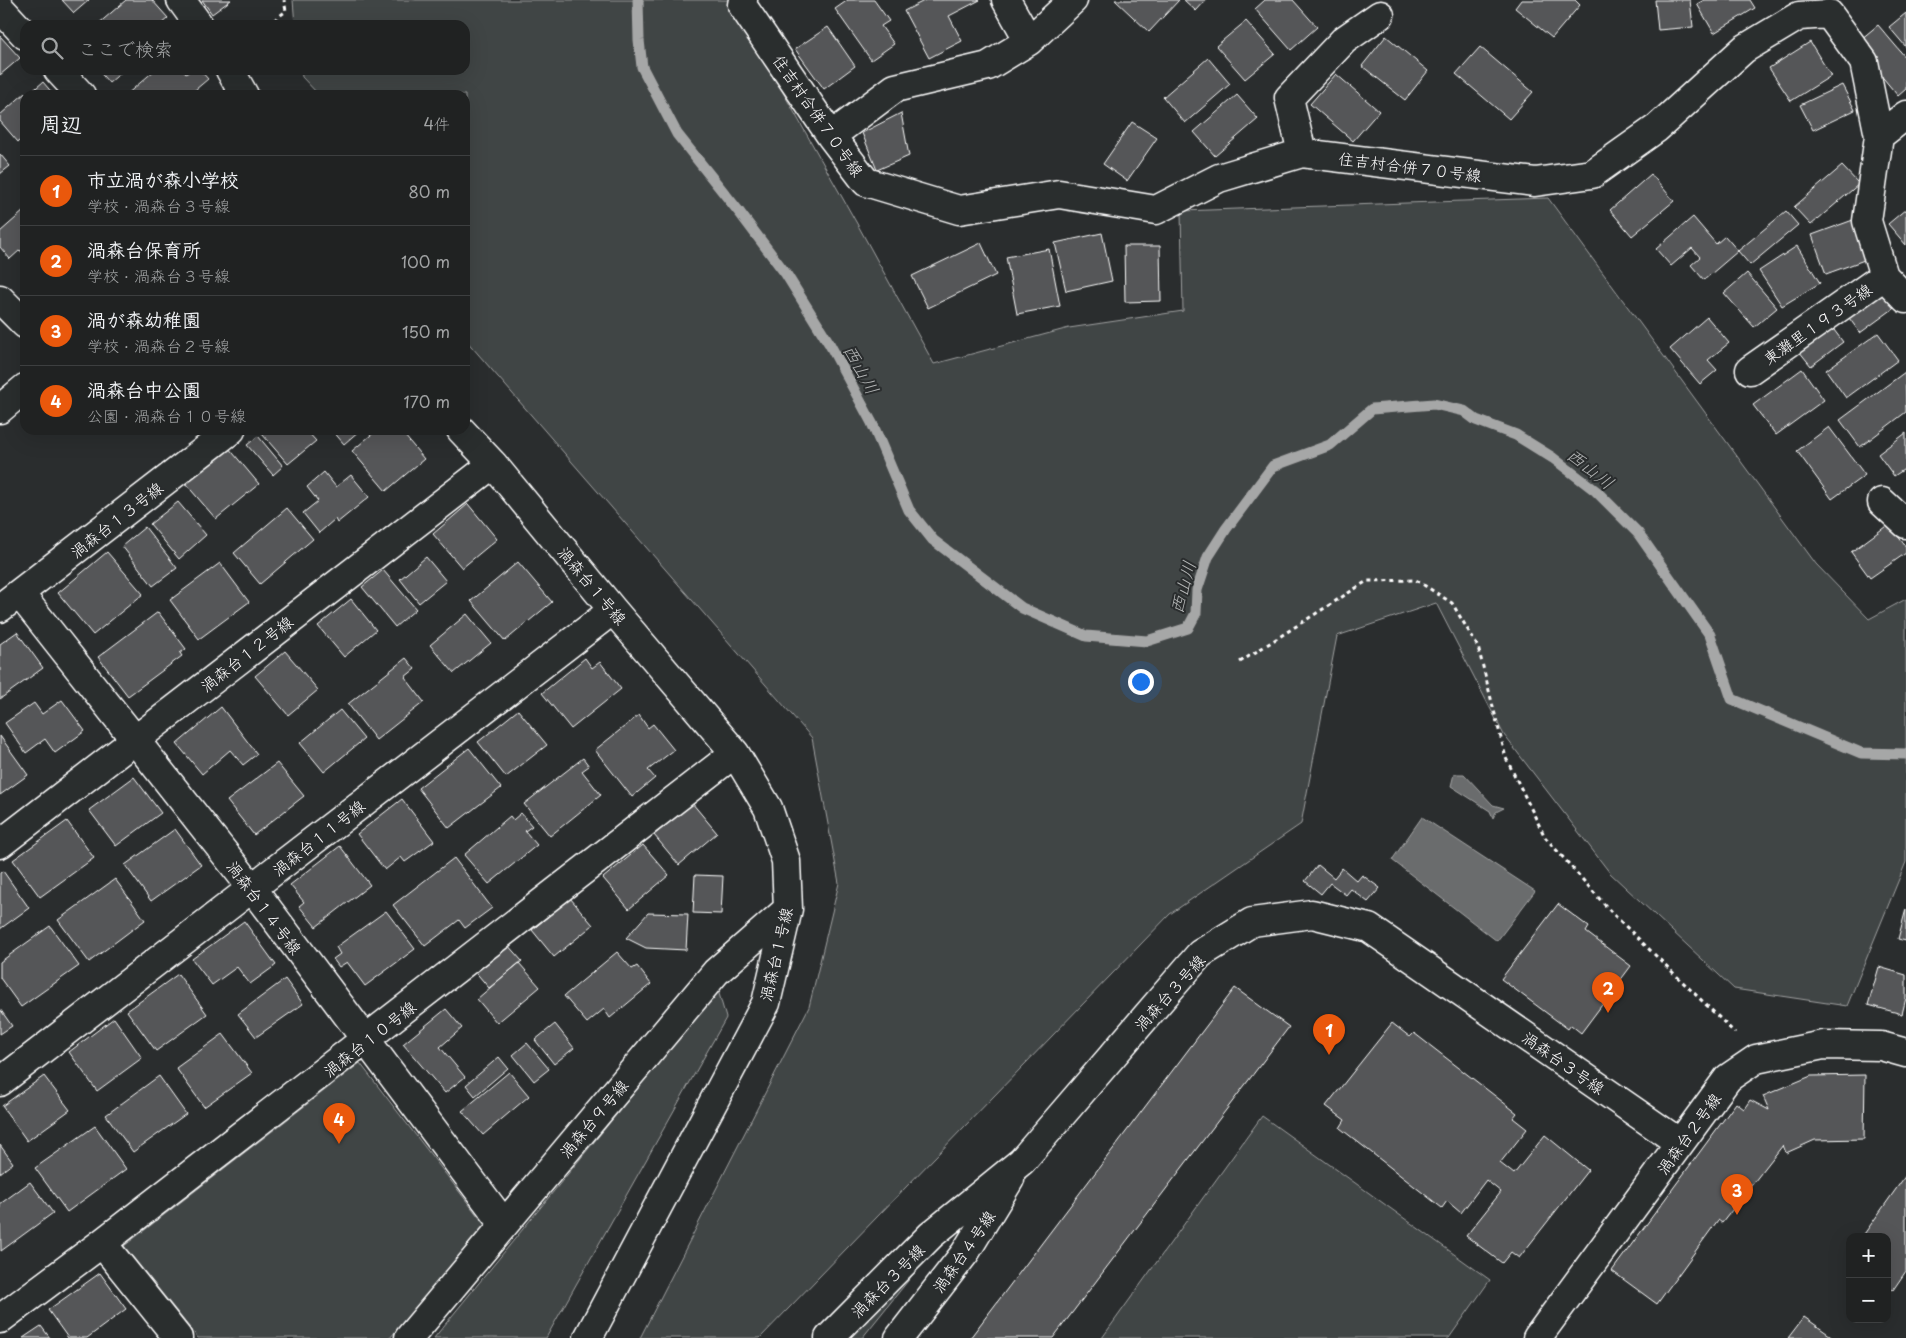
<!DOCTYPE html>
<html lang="ja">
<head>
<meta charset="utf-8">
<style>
  body { margin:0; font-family:"Playpen Sans","Klee One",sans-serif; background:#282a2a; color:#f1f3f6 }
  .controls { position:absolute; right:15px; bottom:15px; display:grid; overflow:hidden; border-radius:10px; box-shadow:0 5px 20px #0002 }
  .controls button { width:45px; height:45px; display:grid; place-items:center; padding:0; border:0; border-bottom:1px solid #3d3f40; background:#202222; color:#f1f3f6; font:25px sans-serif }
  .you { position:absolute; left:1140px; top:681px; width:18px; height:18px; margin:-12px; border:4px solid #fff; border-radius:50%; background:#1a73e8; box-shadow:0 0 0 8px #1a73e833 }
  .badge { display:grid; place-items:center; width:32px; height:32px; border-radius:50%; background:#ea580c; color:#fff; font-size:16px; font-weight:700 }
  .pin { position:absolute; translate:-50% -41px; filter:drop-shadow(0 1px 2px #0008) }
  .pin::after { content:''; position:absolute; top:26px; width:18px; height:15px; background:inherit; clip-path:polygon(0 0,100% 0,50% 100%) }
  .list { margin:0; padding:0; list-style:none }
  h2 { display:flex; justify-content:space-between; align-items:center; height:65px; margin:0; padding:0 20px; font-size:21px }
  h2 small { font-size:16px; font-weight:400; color:#a2a4a5 }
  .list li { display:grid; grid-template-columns:32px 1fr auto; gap:15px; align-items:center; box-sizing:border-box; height:70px; padding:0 20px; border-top:1px solid #3d3f40 }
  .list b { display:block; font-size:19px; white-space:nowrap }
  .list p { margin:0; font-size:16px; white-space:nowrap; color:#a2a4a5 }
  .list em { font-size:16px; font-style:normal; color:#a2a4a5 }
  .icon { flex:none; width:28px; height:28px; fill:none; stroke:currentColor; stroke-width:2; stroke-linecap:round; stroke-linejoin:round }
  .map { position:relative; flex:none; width:1906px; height:1338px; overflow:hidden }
  .search { position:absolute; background:#202222; box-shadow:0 5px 20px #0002; left:20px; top:20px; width:450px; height:55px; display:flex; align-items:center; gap:12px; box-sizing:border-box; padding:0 18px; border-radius:15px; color:#a2a4a5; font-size:19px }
  .panel { position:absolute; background:#202222; box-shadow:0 5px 20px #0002; left:20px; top:90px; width:450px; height:345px; border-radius:15px }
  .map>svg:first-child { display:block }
</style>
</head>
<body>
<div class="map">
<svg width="1906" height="1338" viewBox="0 0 1906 1338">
  <rect width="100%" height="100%" fill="#2a2d2e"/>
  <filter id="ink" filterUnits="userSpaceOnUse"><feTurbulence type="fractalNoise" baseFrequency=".02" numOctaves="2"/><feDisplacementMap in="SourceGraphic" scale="10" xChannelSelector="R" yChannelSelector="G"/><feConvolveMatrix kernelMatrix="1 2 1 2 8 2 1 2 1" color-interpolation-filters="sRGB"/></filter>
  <g filter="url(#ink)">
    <path fill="#414445" stroke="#a0a2a2" d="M293,0h438l129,229 74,135 135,-36 114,-17 -2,-100 367,-13 268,366 53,55 37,-20v263l-59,144 -113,-17 -124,-116 -106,-138 -68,-132 -99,33 -36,188 -131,90 -410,424h-120l169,-331 30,-124 -27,-145 -347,-399v-244h-146l-17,-18 -1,-7h164v-45h-170z
      M718,990l8,28 -180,320h-112z
      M360,1063l125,162 -95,113h-192l-74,-92z
      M1262,1116l228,164 -41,58h-347z
      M932,1251l-70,87h-16z"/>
    <path fill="#6a6c6d" stroke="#a6a7a7" d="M1454,774h10l29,31 11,3 -8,4 -3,6 -3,-7 -39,-25z
      M1422,817l113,74 -38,50 -105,-81z"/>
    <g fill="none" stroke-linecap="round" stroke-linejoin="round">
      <path stroke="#a6a7a7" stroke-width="11" d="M638,0l1,40 3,27 35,67 63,79 46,61 43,69 43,80 37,87 24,30 89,68 64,28 61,5 41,-13 8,-15 1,-23 11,-33 18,-28 47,-63 57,-21 42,-36 62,-5 30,7 12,9 40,15 37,23 43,33 42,42 72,102 22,64 129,54 45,1"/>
    </g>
    <path fill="#555758" stroke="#fff" d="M62,0h27l-15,13z
      M126,0h26l16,18 -8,7h-63z
      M202,0h29l-19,14z
      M848,0h26l15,21 -8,5 13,18 -23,16 -36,-51z
      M926,0h54l-31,16 13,25 -33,17 -25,-47z
      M1115,0h64l-30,32z
      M1184,0h22l-10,11z
      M1265,0h28l24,27 -26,23 -36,-41z
      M1521,0h54l5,5 -28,33 -37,-30z
      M1655,0h35l3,27 -35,3z
      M1704,0h46l5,8 -41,25 -17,-29z
      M1906,13v34l-17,-20z
      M1246,21l29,33 -30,25 -29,-33z
      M1878,25l28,33v31l-8,7 -43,-52z
      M828,27l27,39 -31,23 -29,-40z
      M0,36l20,22 -20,17z
      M1386,36l42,35 -23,29 -43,-34z
      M1810,42l21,34 -40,25 -22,-33z
      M1480,47l53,45 -24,27 -53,-45z
      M1208,58l22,26 -45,39 -22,-26z
      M98,70h26l-15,13z
      M155,70h27l4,4 5,-4h9l8,9 -19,16h-63z
      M1336,74l43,37 -26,30 -43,-37z
      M43,82l11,13h-22l-2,-2z
      M1842,85l13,25 -42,20 -13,-25z
      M25,93l2,2h-2v41l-7,6 -18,-21v-6z
      M1237,95l21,24 -43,37 -21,-24z
      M901,113l8,43 -32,14 -15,-37z
      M1132,122l25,16 -30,43 -24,-17z
      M0,154l10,12 -10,8z
      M1842,166l17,18 -48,41 -17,-18z
      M1651,174l23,27 -42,35 -22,-26z
      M1906,209v36l-18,-21z
      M25,210v46l-5,-6 -10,9 -10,-12v-15z
      M1786,211l12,14 -48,40 -12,-14z
      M1693,217l23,27 9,-8 13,15 -34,29 -13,-15 9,-8 -8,-9 -21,18 -15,-17z
      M1853,220l14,39 -41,15 -14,-39z
      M1102,233l10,48 -46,10 -11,-48z
      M981,243l15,32 -68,33 -16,-32z
      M1124,246h36l1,55 -36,1z
      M1797,246l23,37 -38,23 -23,-35z
      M1049,249l11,57 -43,8 -11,-57z
      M1747,273l30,35 -23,19 -30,-34z
      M1881,284l16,22 -37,27 -16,-22z
      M1707,317l22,26 -21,17 9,10 -17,14 -30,-35z
      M1828,322l15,20 -32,24 -16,-20z
      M1878,333l20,27 -52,38 -20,-28z
      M1802,369l22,31 -48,35 -23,-30z
      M1905,372l1,40 -46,35 -20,-27z
      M1829,427l36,48 -33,24 -35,-48z
      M267,430h39l10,11 -28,23 -26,-30z
      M332,430h28l-16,14z
      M377,430h23l24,29 -38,32 -34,-40z
      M1906,433v35l-12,8 -16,-22z
      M258,436l25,30 -10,9 -26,-30z
      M228,447l31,37 -43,35 -31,-36z
      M324,472l12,15 15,-12 18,22 -32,26 -2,-4 -16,14 -16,-20 15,-12 -11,-14z
      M178,502l28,33 -27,24 -29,-35z
      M468,504l29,35 -35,29 -29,-34z
      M287,508l26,31 -53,45 -26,-31z
      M1889,524l17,23v6l-36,25 -19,-26z
      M145,527l32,41 -24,18 -31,-40z
      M107,552l36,42 -50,41 -35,-42z
      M426,557l20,24 -27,22 -19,-24z
      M518,562l34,40 -47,39 -34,-40z
      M220,563l29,39 -50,37 -29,-39z
      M383,570l33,39 -21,18 -33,-40z
      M351,599l25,31 -32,27 -26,-31z
      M158,612l28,37 -6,4 2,3 -54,40 -30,-39z
      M467,614l24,29 -37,30 -24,-28z
      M17,632l26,36 -43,31v-55z
      M285,651l33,39 -30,25 -33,-39z
      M406,658l9,11 -10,8 19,25 -48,38 -28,-36z
      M585,658l7,10 8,-6 21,27 -50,40 -29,-36z
      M62,700l23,31 -30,22 -10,-14 -19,14 -21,-30 29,-20 8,11z
      M221,707l36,47 -14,11 -13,-15 -28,24 -25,-30z
      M340,710l24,29 -40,33 -24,-29z
      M518,710l29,35 -41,32 -28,-35z
      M639,715l9,13 5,-4 21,26 -26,20 7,8 -23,19 -37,-47z
      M0,736l28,39 -28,20z
      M469,748l32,40 -52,40 -31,-40z
      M583,758l6,8 -7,5 19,24 -51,41 -26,-32z
      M277,763l27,33 -50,39 -27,-34z
      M134,777l27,36 -45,33 -27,-36z
      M402,799l32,42 -29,21 -4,-5 -16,13 -28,-36z
      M692,803l25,30 -38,32 -25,-30z
      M521,813l11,13 -7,5 12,14 -48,39 -25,-29 46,-39 3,4z
      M67,821l27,37 -54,39 -27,-37z
      M175,829l26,36 -50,36 -26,-36z
      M643,845l26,30 -40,34 -26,-31z
      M340,846l30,39 -54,42 -17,-21 5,-4 -14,-17z
      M454,858l38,50 -27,20 -6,-8 -34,26 -32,-41z
      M1318,865l16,13 8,-10 15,13 5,-6 18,13 -12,14 -17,-13 -5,6 -16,-12 -9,11 -16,-13z
      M3,871l26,37 -29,21v-56z
      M695,875l28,1 -2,38 -28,-1z
      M115,879l30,41 -56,42 -31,-42z
      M570,898l23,27 -39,32 -22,-27z
      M1558,904l31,23 -3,5 45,34 -50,67 -10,-8 -3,4 -67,-50z
      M1906,909v32l-8,-2z
      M386,911l29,38 -50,37 -18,-24 -8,5 -6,-8 7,-5 -4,-7z
      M648,913l40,1 -2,36 -40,-2 -20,-10z
      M244,921l32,44 -26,19 -13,-17 -25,18 -20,-26z
      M50,926l29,40 -58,41 -21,-29v-16z
      M506,943l16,18 -33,27 -16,-19z
      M617,952l15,17 5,-3 14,18 -41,34 -6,-9 -17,14 -23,-27z
      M519,963l21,24 -43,36 -20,-24z
      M1879,967l27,8v23l-4,16 -34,-9z
      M178,974l29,40 -51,37 -29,-40z
      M285,979l18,25 -47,33 -18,-23z
      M1235,988l54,39 -236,311h-83z
      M0,1009l12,17 -12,8z
      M446,1009l16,19 -22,19 25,30 -20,16 -42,-49z
      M114,1018l28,40 -45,33 -28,-39z
      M1392,1023l18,14 4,-4 103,80 -4,5 14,11 -27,34 14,11 31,-39 43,35 -69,88 -8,-6 -9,11 -36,-27 35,-44 -15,-12 -25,33 -14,-12 -5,7 -102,-80 5,-8 -19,-14z
      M555,1024l19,24 -20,16 -19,-24z
      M223,1034l29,39 -48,34 -28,-39z
      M527,1043l22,26 -15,12 -21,-26z
      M499,1057l9,11 -33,28 -9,-11z
      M509,1072l20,24 -46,39 -21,-24z
      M1865,1075l-1,64 -49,1 -29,13 -3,-8 -61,78 -4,-3 -61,84 -45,-33 124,-168 8,6 6,-9 19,10 -6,-14 48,-20z
      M44,1076l26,34 -43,31 -25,-35z
      M159,1076l27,38 -53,38 -27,-37z
      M95,1126l31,43 -59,43 -32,-44z
      M0,1145l13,18 -13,10z
      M1906,1175v96l-13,19 -6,-4v-49h-25z
      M30,1182l23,31 -52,38 -1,-47z
      M100,1273l26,36 -39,29h-19l-20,-28z
      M1804,1317l30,21h-46z
      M41,1326l9,12h-27z"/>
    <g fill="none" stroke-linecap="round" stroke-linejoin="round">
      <defs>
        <path id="minor" d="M181,0l18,25
          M743,0l-1,5 89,131 35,46 93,28 100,-16 97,16 63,-32 83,-25 233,29 57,-8 65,-46 87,-79 55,-33 30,-2 35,48 15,74 -12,85 17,55 22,23
          M1006,0l23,41 44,-41
          M0,8l25,27
          M58,70l23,25
          M230,70l14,25
          M831,136l64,-48 93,-22 41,-25
          M1879,136l27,-21
          M1302,153l-13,-55 55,-58 36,-25
          M0,299l25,25
          M1750,370l134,-94
          M0,409l25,-21
          M461,430l32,34 120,146 122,143 33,55 18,53 2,48 -22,94 -178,335
          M1882,502l24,22
          M20,594l232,294 252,336
          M0,608l231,-178
          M0,844l493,-380
          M0,1082l613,-472
          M102,1243l76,95
          M0,1319l102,-76 633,-490
          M409,1338l307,-366 72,-63
          M829,1338l102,-103 91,-74 178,-207 52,-32 60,-8 57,14 311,215
          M899,1338l66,-85 45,-74
          M1537,1338l191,-260 28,-19 67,-14 58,1 25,7"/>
      </defs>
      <use href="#minor" stroke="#fff" stroke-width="31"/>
      <path stroke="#fff" stroke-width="3" stroke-dasharray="4 4" stroke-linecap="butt" d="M268,25l18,-14 -2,-11
        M1240,662l127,-81 49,-1 36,23 26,44 28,111 39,79 68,77 122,119"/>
      <use href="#minor" stroke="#2a2d2e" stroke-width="28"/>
    </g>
  </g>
  <g text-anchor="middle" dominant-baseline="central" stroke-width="4" stroke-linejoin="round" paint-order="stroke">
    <g font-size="16" fill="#fff" stroke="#2a2d2e">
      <text transform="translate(819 115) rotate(55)">住吉村合併７０号線</text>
      <text transform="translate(1410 166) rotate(7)">住吉村合併７０号線</text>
      <text transform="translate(1817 323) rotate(-35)">東灘里１９３号線</text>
      <text transform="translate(116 519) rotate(-38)">渦森台１３号線</text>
      <text transform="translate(593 585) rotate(50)">渦森台１号線</text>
      <text transform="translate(246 653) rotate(-38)">渦森台１２号線</text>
      <text transform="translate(318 837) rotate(-38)">渦森台１１号線</text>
      <text transform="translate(265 907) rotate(53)">渦森台１４号線</text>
      <text transform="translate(775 954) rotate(-77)">渦森台１号線</text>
      <text transform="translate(1169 992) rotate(-48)">渦森台３号線</text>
      <text transform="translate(369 1038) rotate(-38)">渦森台１０号線</text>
      <text transform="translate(1564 1062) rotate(35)">渦森台３号線</text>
      <text transform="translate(593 1118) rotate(-50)">渦森台９号線</text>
      <text transform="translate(1688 1133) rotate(-54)">渦森台２号線</text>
      <text transform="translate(963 1251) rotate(-55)">渦森台４号線</text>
      <text transform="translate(887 1280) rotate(-45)">渦森台３号線</text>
    </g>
    <g font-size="18" font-style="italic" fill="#b4b6b6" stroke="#2a2d2e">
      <text transform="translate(862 369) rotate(61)">西山川</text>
      <text transform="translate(1591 468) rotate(38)">西山川</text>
      <text transform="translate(1182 587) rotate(-75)">西山川</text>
    </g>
  </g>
</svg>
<div class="controls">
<button>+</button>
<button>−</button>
</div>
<div class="you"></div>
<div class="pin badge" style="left:1329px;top:1055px">1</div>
<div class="pin badge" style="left:1608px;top:1013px">2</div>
<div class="pin badge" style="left:1737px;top:1215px">3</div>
<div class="pin badge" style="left:339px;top:1144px">4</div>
<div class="search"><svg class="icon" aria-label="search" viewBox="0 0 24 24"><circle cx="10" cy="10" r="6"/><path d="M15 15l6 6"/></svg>ここで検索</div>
<section class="panel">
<h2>周辺<small>4件</small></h2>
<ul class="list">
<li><span class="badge">1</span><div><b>市立渦が森小学校</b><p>学校 · 渦森台３号線</p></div><em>80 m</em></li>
<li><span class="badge">2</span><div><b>渦森台保育所</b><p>学校 · 渦森台３号線</p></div><em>100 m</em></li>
<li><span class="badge">3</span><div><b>渦が森幼稚園</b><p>学校 · 渦森台２号線</p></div><em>150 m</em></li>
<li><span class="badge">4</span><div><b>渦森台中公園</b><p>公園 · 渦森台１０号線</p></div><em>170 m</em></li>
</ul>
</section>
</div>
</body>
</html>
